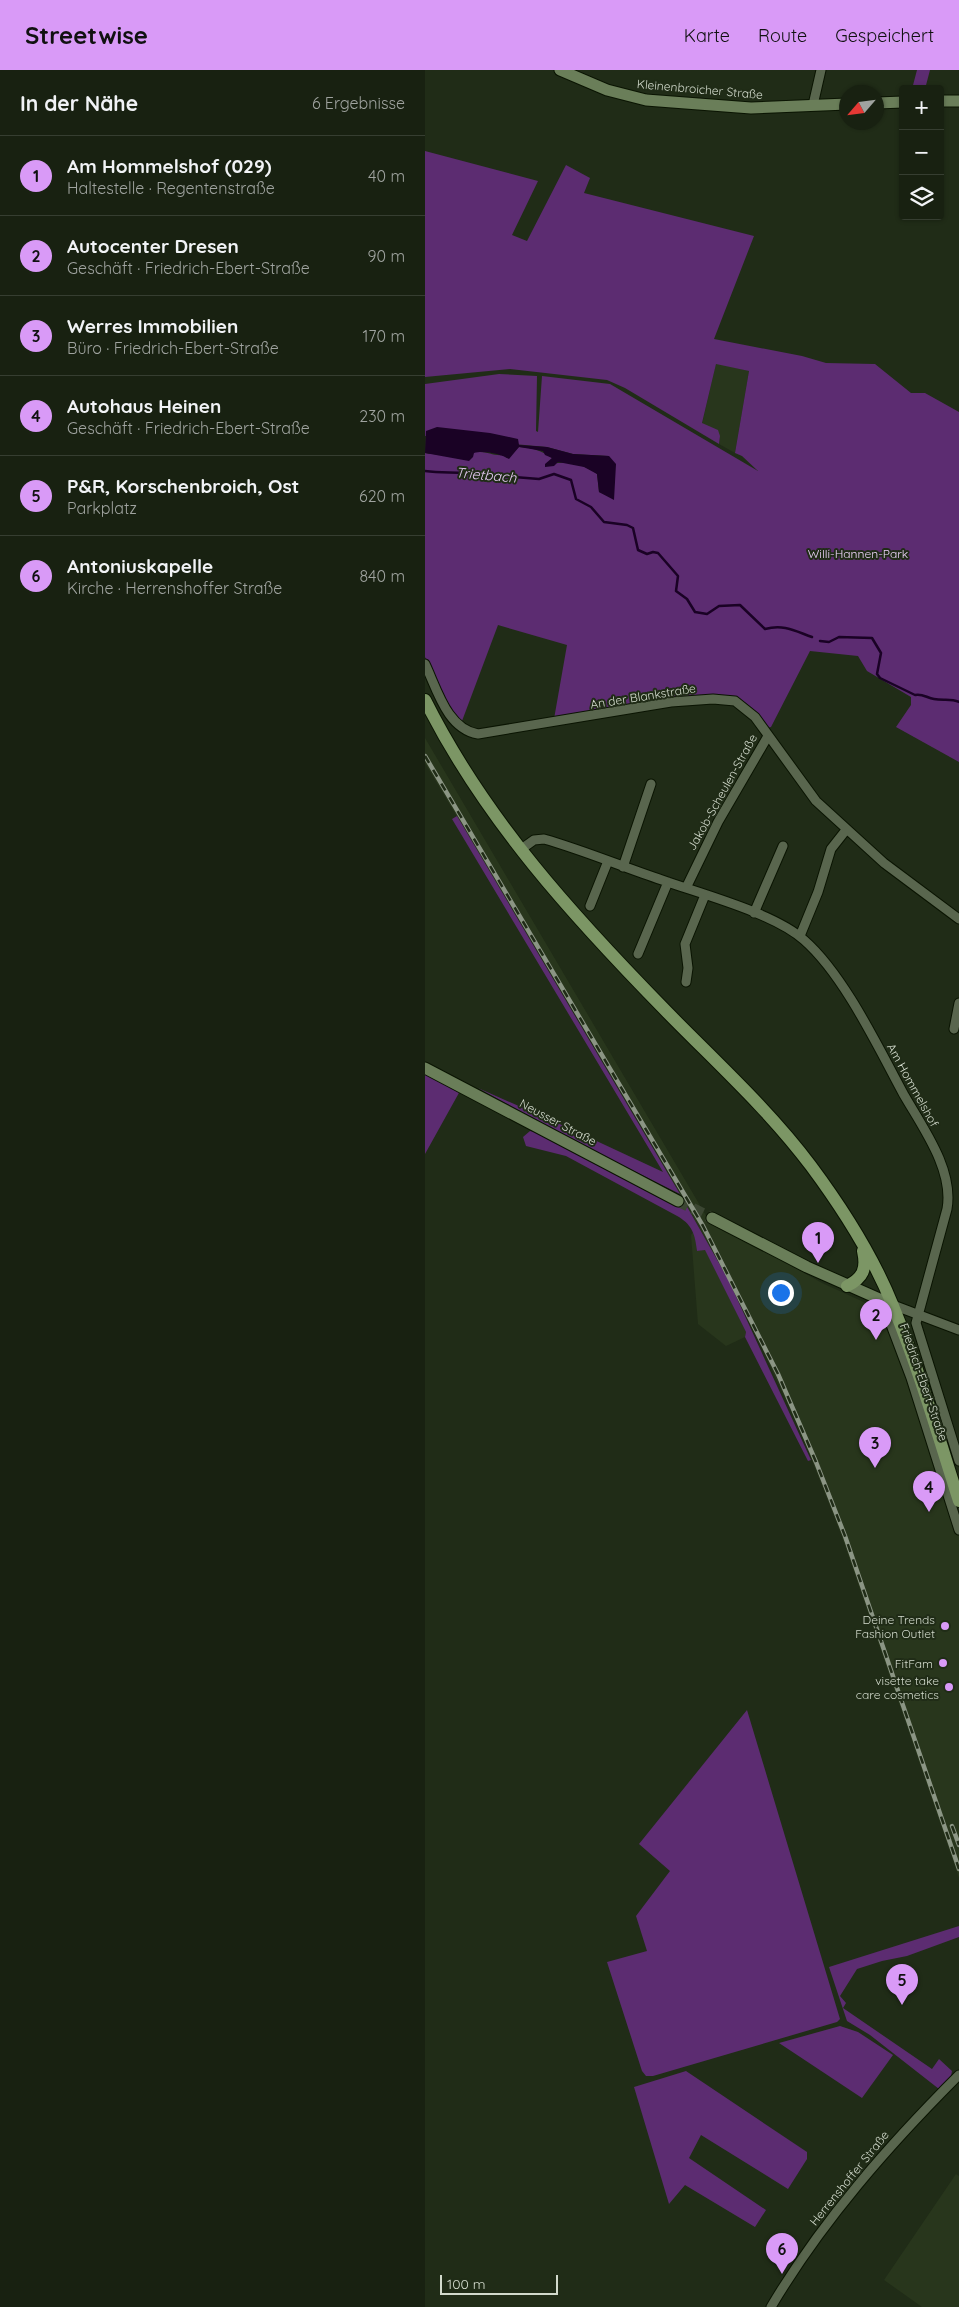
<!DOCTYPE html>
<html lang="de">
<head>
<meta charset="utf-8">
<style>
  body { margin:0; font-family:Quicksand,sans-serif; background:#21291a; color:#f1f3f6 }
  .controls { position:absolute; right:15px; top:15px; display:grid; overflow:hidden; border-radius:5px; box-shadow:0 1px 4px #0004 }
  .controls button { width:45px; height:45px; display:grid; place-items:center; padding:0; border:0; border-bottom:1px solid #363e31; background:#182111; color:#f1f3f6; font:25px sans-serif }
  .compass { position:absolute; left:414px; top:15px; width:45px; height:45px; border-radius:50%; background:#182111; box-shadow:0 1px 4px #0004; rotate:242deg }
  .scale { position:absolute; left:15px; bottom:12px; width:118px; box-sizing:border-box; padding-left:5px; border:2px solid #d2dacc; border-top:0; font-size:14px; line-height:18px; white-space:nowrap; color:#d2dacc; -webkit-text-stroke:4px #202c17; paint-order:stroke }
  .you { position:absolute; left:355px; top:1222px; width:18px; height:18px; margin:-12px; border:4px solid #fff; border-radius:50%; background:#1a73e8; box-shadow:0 0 0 8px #1a73e833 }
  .badge { display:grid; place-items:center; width:32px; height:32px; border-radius:50%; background:#d99af7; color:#111; font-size:16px; font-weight:700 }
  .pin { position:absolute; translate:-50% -41px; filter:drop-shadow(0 1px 2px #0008) }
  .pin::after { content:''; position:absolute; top:26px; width:18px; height:15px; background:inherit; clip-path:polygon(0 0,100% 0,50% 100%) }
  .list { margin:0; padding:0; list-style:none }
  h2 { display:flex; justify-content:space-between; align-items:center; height:65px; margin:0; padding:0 20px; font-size:21px }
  h2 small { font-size:16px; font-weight:400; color:#9fa39f }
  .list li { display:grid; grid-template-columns:32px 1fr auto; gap:15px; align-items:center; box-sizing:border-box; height:80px; padding:0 20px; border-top:1px solid #363e31 }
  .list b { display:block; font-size:19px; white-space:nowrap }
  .list p { margin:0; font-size:16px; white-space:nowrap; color:#9fa39f }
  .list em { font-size:16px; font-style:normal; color:#9fa39f }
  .icon { flex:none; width:28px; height:28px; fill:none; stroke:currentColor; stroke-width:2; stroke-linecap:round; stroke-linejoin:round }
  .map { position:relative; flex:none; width:534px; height:2237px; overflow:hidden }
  header { display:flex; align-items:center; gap:30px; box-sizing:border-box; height:70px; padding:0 25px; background:#d99af7; color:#111 }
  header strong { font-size:24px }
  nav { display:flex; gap:28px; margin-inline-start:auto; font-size:18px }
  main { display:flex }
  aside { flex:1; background:#182111 }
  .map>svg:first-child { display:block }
</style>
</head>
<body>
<header>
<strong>Streetwise</strong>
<nav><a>Karte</a><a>Route</a><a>Gespeichert</a></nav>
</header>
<main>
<aside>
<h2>In der Nähe<small>6 Ergebnisse</small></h2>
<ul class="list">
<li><span class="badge">1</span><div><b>Am Hommelshof (029)</b><p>Haltestelle · Regentenstraße</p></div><em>40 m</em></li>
<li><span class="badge">2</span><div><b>Autocenter Dresen</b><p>Geschäft · Friedrich-Ebert-Straße</p></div><em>90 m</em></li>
<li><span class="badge">3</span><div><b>Werres Immobilien</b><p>Büro · Friedrich-Ebert-Straße</p></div><em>170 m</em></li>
<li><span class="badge">4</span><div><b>Autohaus Heinen</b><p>Geschäft · Friedrich-Ebert-Straße</p></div><em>230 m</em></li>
<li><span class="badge">5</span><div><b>P&amp;R, Korschenbroich, Ost</b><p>Parkplatz</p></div><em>620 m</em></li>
<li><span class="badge">6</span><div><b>Antoniuskapelle</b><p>Kirche · Herrenshoffer Straße</p></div><em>840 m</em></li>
</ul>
</aside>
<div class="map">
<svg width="534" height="2237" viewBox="0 0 534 2237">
  <rect width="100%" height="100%" fill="#202c17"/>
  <path fill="#28361c" d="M291,293l33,8 -14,82 -16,-9 1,-8 -18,-12z
    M0,668l283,481 114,64 57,26 9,14 71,211v344l-118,-344 -39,-99 -41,-89 -33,-67 -84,-149 -219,-367z
    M269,1161l3,20 8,-2 41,83 -1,5 -19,9 -28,-22 -7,-89z
    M531,2104l3,2v131h-37l-38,-27z"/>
  <path fill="#5c2c71" d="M492,0h13l-5,19h-13z
    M0,81l113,30 -26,54 15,6 39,-76 24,13 -6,15 170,43 -40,103 88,17 24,7 49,1 36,29h14l34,19v350l-63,-35 15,-22v-8l-44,-26 -9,-15 -48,-5 -39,76 -4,1c-15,-24 -27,-34 -56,-33l-157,24 13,-74 -69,-20 -36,96 -5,-1 -14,-24 -18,-39v-204c19,4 36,-2 55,-1 8,0 14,4 23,3l4,3 12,-11c14,1 21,3 33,11l-5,7c15,-5 37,-2 50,9l2,18 15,7 -5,-43 -36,-2 -26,-7 -122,-11v-52l74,-10 38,2 -1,55 2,1 4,-56 68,8 148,87 -16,-15 -7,-3 14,-82 -33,-7 -14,59 16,7 2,6 -1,8 -94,-56 -18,-8 -97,-11 -85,8z
    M32,746l223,378 -94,-47 -108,-59 95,42 90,42 -211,-353z
    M0,1002l35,19 -35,63z
    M105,1061l6,1 146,74 -1,-10 47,83 83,181 -3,1 -63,-124 1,-5 -41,-82 -8,1c-2,-16 -4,-25 -18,-34l-113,-61 -40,-10 -3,-9z
    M322,1640l93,309 -3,3 -184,54h-7l-4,-5 -35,-109 40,-11 -11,-35 34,-45 -31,-27z
    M534,1856v11l-52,19 -25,5 -25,8 -17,27 6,7 -3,5 89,61 7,-10 13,12 -1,5 -12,13 -69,-54 -23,-14 -18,-54z
    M415,1956l18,6 35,23 -31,43 -83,-55z
    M261,2001l121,81v7l-19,30 -87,-54 -12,23 77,52 -11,17 -70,-42 -16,19 -35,-117z"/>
  <path fill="#1a0225" d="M12,357l53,6 28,6 1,6 28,2 26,7 36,2 7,8 -2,36 -15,-8 -2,-18 -13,-7 -26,-5 -4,4 -9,1v-3l7,-6 -7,-3 -2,-4 -24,-4 -10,12c-8,-5 -25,-9 -35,-6l-1,4 -4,4 -44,-8 1,-22z"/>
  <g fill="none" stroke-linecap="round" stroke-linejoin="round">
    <path stroke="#1a0225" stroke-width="2.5" d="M0,401c15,2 26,1 40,2 11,0 24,7 35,3l39,3 15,-5 17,6 5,19 15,8 13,15 23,3 6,3 5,22 9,4 6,-2 5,1 20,23 -2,15 11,8 8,13 12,2 12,-8 21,-1 25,24c19,-5 30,2 47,8
      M395,571l9,1 10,-5 33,1 9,15 -4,21 3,4 35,17c7,-2 12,3 19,4 9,2 17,-1 25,3"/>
    <path stroke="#3b4632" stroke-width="11" stroke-dasharray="11 5.5" stroke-linecap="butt" d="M253,1131l34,17"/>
    <defs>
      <path id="street" d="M388,35l8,-35
        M0,594c12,25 22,65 53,70l193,-32 42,-3 22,2 20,16 61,84 68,62 75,56
        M95,780l14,-10 10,-1c39,11 79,28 118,41 39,14 112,33 142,60 40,35 74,107 100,155 19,33 50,75 43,114l-31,114 43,138
        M198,797l28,-83
        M261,818l32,-66 50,-86
        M165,836l18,-45
        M329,843l29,-67
        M375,866l18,-44 13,-43 15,-19
        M213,884l30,-72
        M261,912l2,-14 -3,-24 20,-49
        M529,959l5,-26
        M457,1231l29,77 48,152
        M468,1235l66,25
        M346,2237c51,-86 118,-162 188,-232"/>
      <path id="secondary" d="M135,0l47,20 39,10 105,8 96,-4
        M515,31h19
        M452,33l26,-1
        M0,998l253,133
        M287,1148l95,49 86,38"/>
      <path id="primary" d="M0,630c60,120 149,217 242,312 49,50 102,98 144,154 32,43 62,90 82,140 26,63 45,129 66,195
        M422,1216c16,-8 20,-17 16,-35"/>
    </defs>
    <use href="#street" stroke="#0a1402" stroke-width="11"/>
    <use href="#secondary" stroke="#0a1402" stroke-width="13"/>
    <use href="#primary" stroke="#0a1402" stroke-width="14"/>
    <use href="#street" stroke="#59664e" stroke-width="9"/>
    <use href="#secondary" stroke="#6a7e59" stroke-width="11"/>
    <use href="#primary" stroke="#7c9665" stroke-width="12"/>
    <defs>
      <path id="rail" d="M0,686l278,470 75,148 38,88 29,74 114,333
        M527,1756l7,19"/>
    </defs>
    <use href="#rail" stroke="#8b9584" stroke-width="4.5"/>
    <use href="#rail" stroke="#202c17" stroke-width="2.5" stroke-dasharray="8" stroke-linecap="butt"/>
  </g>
  <g fill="#d99af7" stroke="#202c17" stroke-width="2">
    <circle cx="520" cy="1556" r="5"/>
    <circle cx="518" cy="1593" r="5"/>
    <circle cx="524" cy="1617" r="5"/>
  </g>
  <g text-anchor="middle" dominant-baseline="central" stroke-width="4" stroke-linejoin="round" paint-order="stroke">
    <g font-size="12" fill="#d2dacc" stroke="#202c17">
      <text transform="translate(275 19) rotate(5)">Kleinenbroicher Straße</text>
      <text transform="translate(218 626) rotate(-9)">An der Blankstraße</text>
      <text transform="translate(297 722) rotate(-61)">Jakob-Scheulen-Straße</text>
      <text transform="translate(488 1015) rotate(61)">Am Hommelshof</text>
      <text transform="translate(133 1052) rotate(28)">Neusser Straße</text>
      <text transform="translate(499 1312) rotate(71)">Friedrich-Ebert-Straße</text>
      <text transform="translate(424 2108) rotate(-51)">Herrenshoffer Straße</text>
    </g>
    <g font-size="12" fill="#eed3fb" stroke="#202c17">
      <text x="433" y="483">Willi-Hannen-Park</text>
    </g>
    <g font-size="12" fill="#d2dacc" stroke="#202c17" text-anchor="end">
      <text x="510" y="1549">Deine Trends<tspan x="510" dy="14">Fashion Outlet</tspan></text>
      <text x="508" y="1593">FitFam</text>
      <text x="514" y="1610">visette take<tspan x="514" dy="14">care cosmetics</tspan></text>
    </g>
    <g font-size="14" font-style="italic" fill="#e4c9f2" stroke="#202c17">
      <text transform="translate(61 405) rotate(5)">Trietbach</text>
    </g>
  </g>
</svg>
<div class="controls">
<button>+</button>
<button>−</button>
<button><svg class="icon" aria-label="layers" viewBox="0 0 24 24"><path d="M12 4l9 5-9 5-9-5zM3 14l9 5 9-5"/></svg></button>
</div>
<svg class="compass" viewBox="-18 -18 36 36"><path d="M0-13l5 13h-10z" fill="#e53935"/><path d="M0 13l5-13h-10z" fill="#9fa39f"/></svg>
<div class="scale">100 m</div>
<div class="you"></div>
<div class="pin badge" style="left:393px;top:1193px">1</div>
<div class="pin badge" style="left:451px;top:1270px">2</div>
<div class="pin badge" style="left:450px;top:1398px">3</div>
<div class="pin badge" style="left:504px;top:1442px">4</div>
<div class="pin badge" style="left:477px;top:1935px">5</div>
<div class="pin badge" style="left:357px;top:2204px">6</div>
</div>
</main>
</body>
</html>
